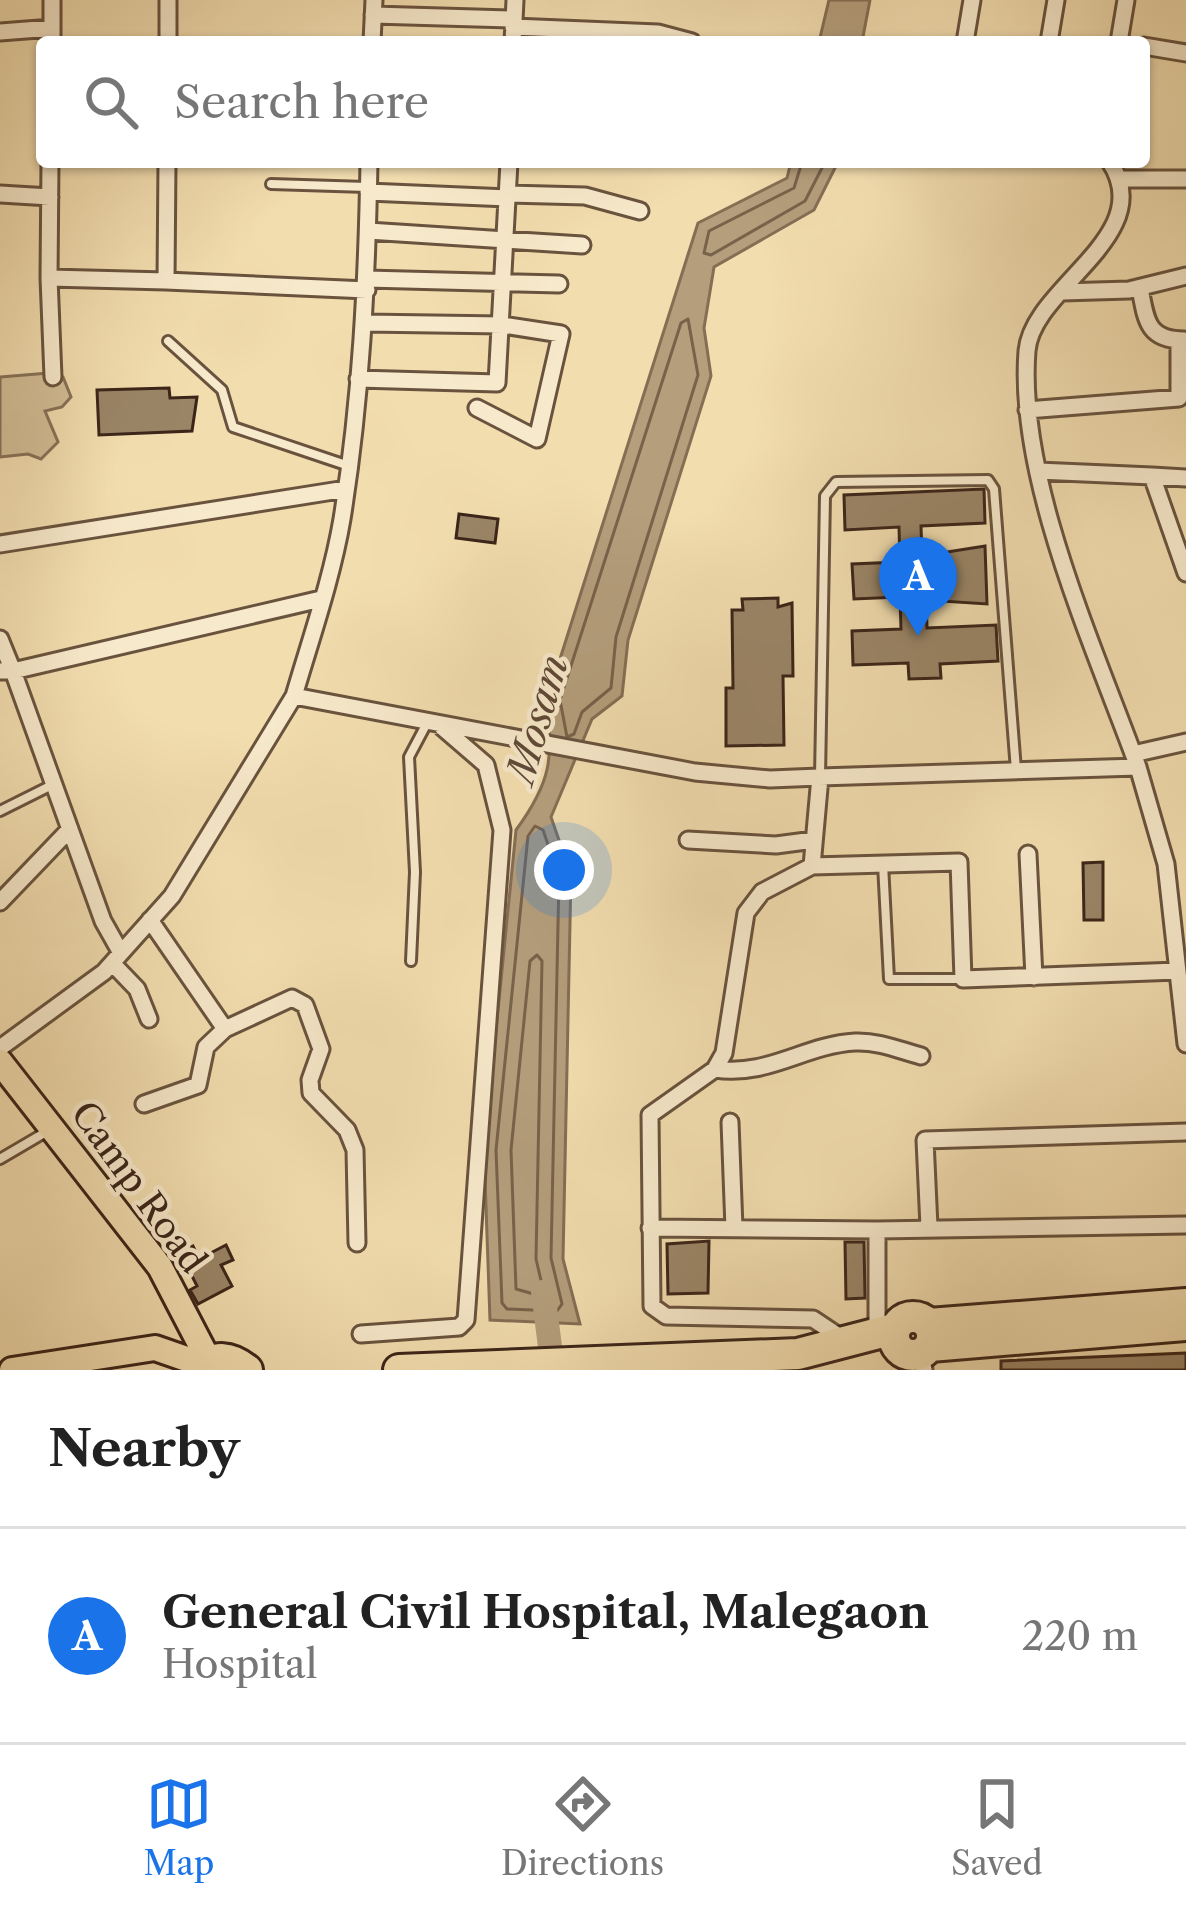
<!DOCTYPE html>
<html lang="en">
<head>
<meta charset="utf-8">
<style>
  body { margin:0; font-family:"Libre Caslon Text",serif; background:#f6f6f6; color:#222 }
  .you { position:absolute; left:564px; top:870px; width:42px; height:42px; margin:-30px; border:9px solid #fff; border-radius:50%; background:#1a73e8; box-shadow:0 0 0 18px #1a73e833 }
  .badge { display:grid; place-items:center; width:78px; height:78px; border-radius:50%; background:#1a73e8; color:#fff; font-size:39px; font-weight:700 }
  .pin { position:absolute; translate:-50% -99px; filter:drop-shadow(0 3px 6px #0008) }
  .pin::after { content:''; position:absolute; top:63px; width:42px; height:36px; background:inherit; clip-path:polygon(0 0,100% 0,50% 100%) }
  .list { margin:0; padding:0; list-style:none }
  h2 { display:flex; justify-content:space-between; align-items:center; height:156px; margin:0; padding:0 48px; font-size:51px }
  h2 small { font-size:39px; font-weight:400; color:#767676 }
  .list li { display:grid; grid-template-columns:78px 1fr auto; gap:36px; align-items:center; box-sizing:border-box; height:216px; padding:0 48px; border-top:3px solid #e0e0e0 }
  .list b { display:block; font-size:45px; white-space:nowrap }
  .list p { margin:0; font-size:39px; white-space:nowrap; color:#767676 }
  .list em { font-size:39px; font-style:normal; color:#767676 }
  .icon { flex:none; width:66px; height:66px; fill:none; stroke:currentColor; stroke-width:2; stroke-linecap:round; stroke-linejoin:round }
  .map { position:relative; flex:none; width:1186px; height:1370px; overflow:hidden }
  .search { position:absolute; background:#fff; box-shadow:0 3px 9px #0004; left:36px; right:36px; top:36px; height:132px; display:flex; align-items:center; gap:30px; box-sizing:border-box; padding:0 42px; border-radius:12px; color:#767676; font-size:45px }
  .sheet { height:372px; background:#fff }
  nav { display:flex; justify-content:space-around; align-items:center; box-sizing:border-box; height:168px; border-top:3px solid #e0e0e0; background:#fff; font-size:33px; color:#767676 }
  nav a { display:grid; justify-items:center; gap:6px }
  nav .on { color:#1a73e8 }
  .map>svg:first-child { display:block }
</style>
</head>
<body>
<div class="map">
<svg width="1186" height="1370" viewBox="0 0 1186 1370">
  <rect width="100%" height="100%" fill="#f2ddaf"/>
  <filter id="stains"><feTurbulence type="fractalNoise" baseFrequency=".00167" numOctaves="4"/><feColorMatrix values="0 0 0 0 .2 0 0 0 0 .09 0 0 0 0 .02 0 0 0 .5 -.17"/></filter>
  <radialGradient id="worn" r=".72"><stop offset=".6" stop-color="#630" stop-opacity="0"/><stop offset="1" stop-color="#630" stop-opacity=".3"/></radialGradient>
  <path fill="#d3be96" stroke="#877258" stroke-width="3" d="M49,373l14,4 8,20 -9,10 -17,4 13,31 -17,17 -13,-5 -28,3v-80z"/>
  <path fill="#b49e7c" stroke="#846e54" stroke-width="3" d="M829,0h41l-8,42h-43z
    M791,162h47l-24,48 -100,57 -10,61 7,48 -83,264 -6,56 -30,23 -41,98 20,58 -8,384 17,65 -90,-4 -6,-170 32,-320c36,-49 37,-72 31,-130l151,-477 89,-45z"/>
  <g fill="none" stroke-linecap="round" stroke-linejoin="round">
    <path stroke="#78624a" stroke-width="3" d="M802,162l-8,26 -85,43 -5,22 7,2 94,-54 20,-39
      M688,319l10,56 -82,262 -5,51 -29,24 -8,22 -7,3 -7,-37 121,-377z
      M535,826l8,4 16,47 -8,381 11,46 -5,7 -50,-2 -5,-6 -6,-153 32,-314z
      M537,955l5,6 -6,298 7,30 -6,6 -21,-6 -5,-139 19,-189z"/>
    <path stroke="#b49e7c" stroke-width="24" d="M543,1292l10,78"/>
  </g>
  <path fill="#9a8567" stroke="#3b2519" stroke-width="3" d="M169,388l1,10 27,-1 -5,34 -93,4 -2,-45z
    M984,489l1,34 -64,3 1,30 63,-10 2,58 -61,-4 1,28 69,-3 2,36 -58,3 1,14 -32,1 -1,-16 -55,2 -1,-34 49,-2 -1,-32 -46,2 -2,-35 48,-2 -1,-35 -54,3 -1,-35z
    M459,514l39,5 -3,24 -39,-5z
    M778,598v9l14,-4 1,73h-10l1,69 -58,1v-58h7l-1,-78h11l-1,-11z
    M1103,862v58h-19l-1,-57z
    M709,1241l-1,52 -40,1 -1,-50z
    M845,1242h19l1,56 -19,1z
    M226,1245l7,15 -12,5 11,21 -34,18 -8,-14 7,-4 -17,-34 13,-6 6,13z
    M1186,1353v17h-185v-9z"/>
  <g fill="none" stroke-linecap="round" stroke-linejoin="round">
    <defs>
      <path id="lane" d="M271,184l96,3
        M168,341l54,49 11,37 116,39
        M820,777l5,-281 11,-14 152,-2 6,9 22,281
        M0,811l52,-26
        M883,864l6,115h72
        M411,961l4,-89 -6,-115 18,-34
        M0,1159l46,-27"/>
      <path id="street" d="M373,15l141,4
        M513,27l145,6 34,9
        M0,32l52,-4
        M52,42v-42
        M168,42v-42
        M372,42l2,-42
        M513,42l2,-42
        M965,42l7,-42
        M1049,42l7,-42
        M1119,42l7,-42
        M1144,46l42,7
        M50,162l-1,116 117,3
        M167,162l-1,119 201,9
        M1110,162c49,74 -78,125 -83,189 -10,128 67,295 111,416
        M1118,179h68
        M368,192l140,6
        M0,194l50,3
        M508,194l77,2 55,15
        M368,231l214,14
        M49,278l4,99
        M367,279l192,5
        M1140,288c6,32 7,52 44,52
        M1062,292l67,-2 57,-14
        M364,323l139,2 58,9 -24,105 -60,-31
        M358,379l139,4 12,-221
        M1027,410l152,-12v-58
        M1038,471l114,5
        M1186,478l-34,-2 34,97
        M0,544l346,-55
        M0,639l13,32 308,-72
        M0,671h13l90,250 18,32
        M294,696c17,-58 38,-118 48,-177 19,-118 25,-238 27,-357
        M1133,754l53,-12
        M688,840l88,5 38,-5
        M1028,854l6,123
        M812,866l147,-4 4,117 215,-8
        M0,902l70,-73
        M150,920l75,109 67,-31 13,7 16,44 -11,31 1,13 36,37 8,20 2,93
        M112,963l25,26 12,30
        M0,1048l104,-76 68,-76 122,-200 401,76 75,7 50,-2
        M715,1069c53,8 89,-24 140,-27 23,-1 44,8 66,14
        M144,1104l54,-19 8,-38 19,-18
        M730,1122l4,106
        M929,1227l-4,-87 261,-8
        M650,1228l227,2
        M877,1330v-100l309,-5
        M361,1334l98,-7 7,-7 36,-490 -16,-65 -44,-38
        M843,1339l-30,-20 -147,-3 -14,-10 -2,-191 65,-46 9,-16 22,-140 16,-21 50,-26 8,-89 318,-10 28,97 20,180
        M921,1354l3,16"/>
      <path id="primary" d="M0,1062l160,205 49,94
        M12,1370l143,-22 49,17"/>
      <path id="highway" d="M894 1336a19 19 0 1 1 38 0a19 19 0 1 1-38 0Z
        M929,1324l257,-20
        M930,1346l256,-21
        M200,1370c15,-16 31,-13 47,0
        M399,1370l399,-16 96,-25"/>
    </defs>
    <use href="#lane" stroke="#69533e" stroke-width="14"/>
    <use href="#street" stroke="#69533e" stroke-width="21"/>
    <use href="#primary" stroke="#3b2519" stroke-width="30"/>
    <use href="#highway" stroke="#3b2519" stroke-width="36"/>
    <use href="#lane" stroke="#f7e9cb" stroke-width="8"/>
    <use href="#street" stroke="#f7e9cb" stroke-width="15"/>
    <use href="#primary" stroke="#f2ddaf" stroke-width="24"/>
    <use href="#highway" stroke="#f2ddaf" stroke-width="30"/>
  </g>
  <g text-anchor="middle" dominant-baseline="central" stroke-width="9" stroke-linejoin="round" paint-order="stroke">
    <g font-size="36" fill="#3b2519" stroke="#f7e9cb">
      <text transform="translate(139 1187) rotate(54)">Camp Road</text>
    </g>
    <g font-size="39" font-style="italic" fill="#5f4937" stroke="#f7e9cb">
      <text transform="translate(537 719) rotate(-74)">Mosam</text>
    </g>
  </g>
  <rect width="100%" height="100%" filter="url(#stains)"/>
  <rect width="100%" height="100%" fill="url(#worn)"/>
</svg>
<div class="you"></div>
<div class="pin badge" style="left:918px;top:636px">A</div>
<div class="search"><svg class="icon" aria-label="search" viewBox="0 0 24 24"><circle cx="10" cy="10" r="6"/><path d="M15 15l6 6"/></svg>Search here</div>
</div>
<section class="sheet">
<h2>Nearby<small></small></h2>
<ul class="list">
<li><span class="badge">A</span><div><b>General Civil Hospital, Malegaon</b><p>Hospital</p></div><em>220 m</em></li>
</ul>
</section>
<nav>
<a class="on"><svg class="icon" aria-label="map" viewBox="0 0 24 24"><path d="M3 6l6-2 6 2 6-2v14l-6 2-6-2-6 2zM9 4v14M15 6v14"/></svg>Map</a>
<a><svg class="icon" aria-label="directions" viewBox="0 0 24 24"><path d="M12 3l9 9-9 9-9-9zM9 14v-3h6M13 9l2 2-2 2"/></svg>Directions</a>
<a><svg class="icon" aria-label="saved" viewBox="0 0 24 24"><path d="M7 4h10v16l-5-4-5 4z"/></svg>Saved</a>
</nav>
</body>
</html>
